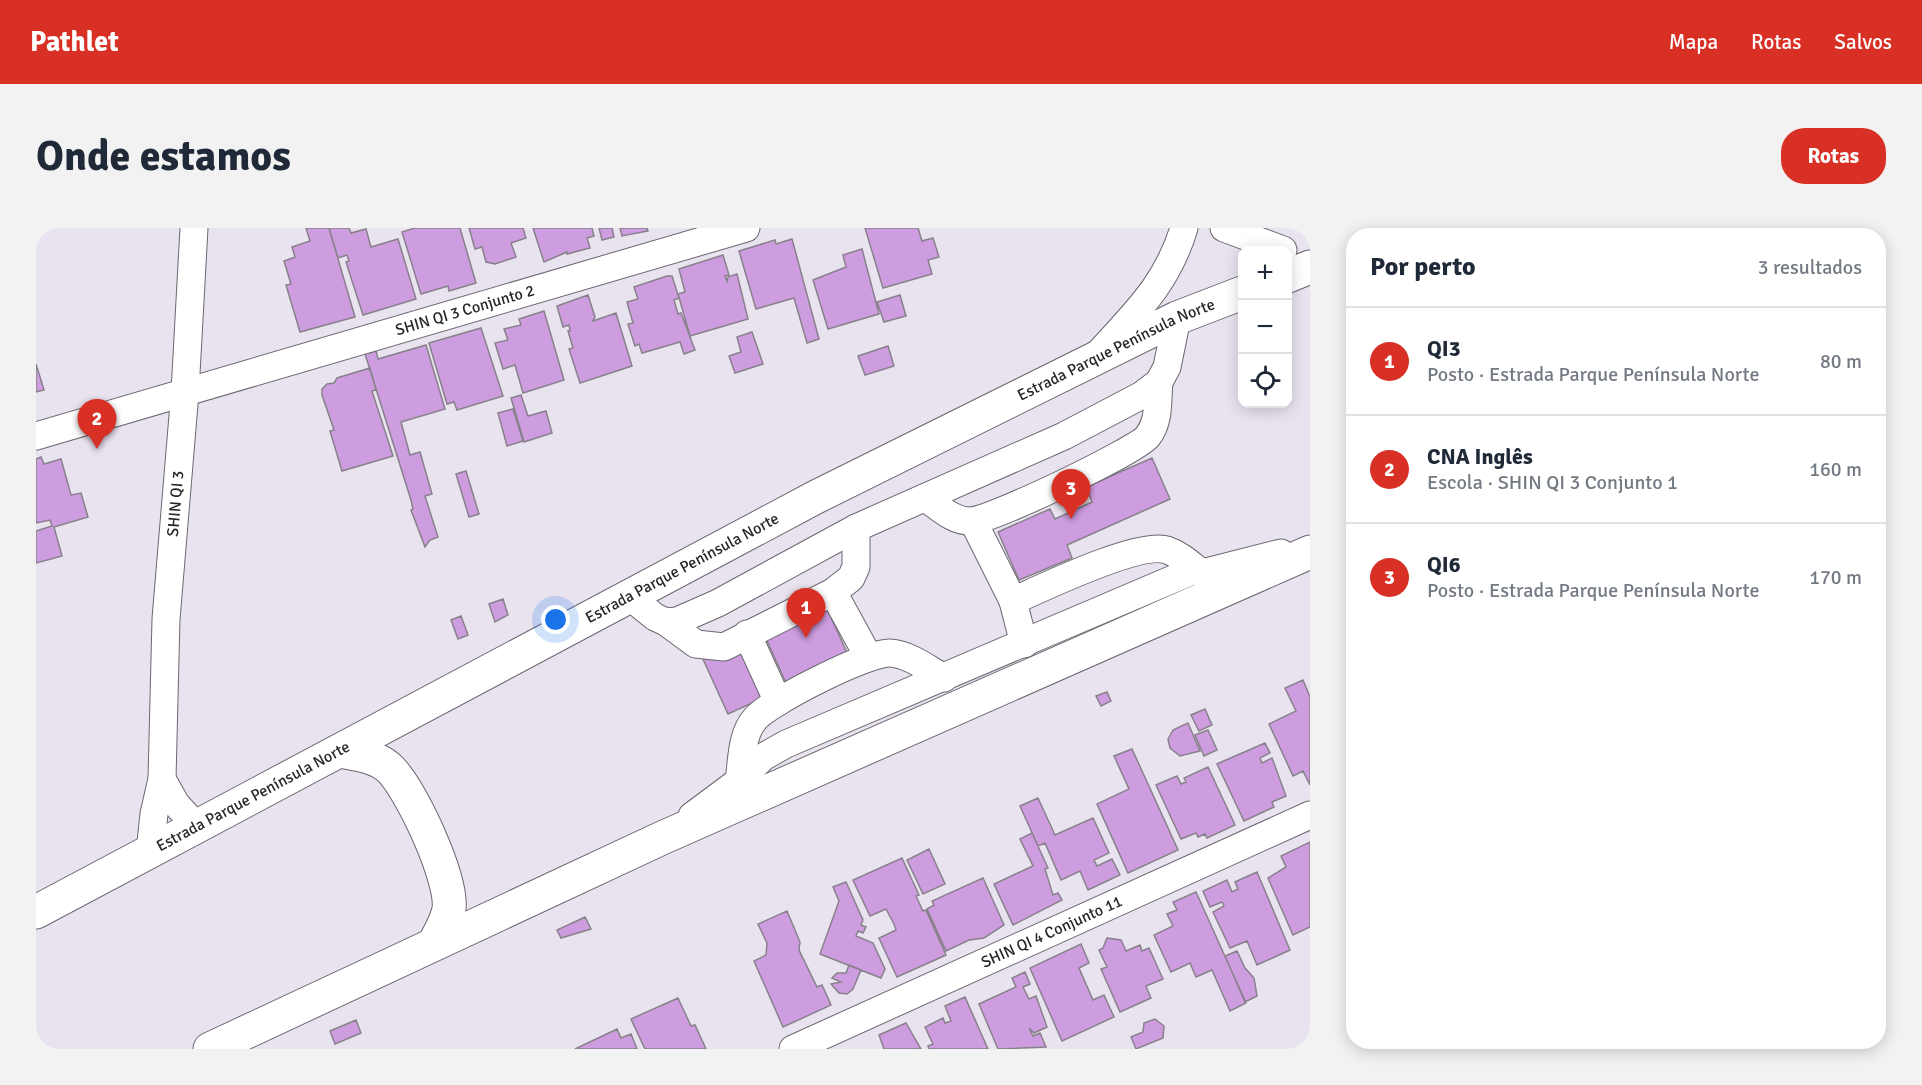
<!DOCTYPE html>
<html lang="pt">
<head>
<meta charset="utf-8">
<style>
  body { margin:0; font-family:Signika,sans-serif; background:#f2f2f3; color:#1f2937 }
  .controls { position:absolute; right:18px; top:18px; display:grid; overflow:hidden; border-radius:12px; box-shadow:0 3px 15px #0003 }
  .controls button { width:54px; height:54px; display:grid; place-items:center; padding:0; border:0; border-bottom:2px solid #e0e1e3; background:#fff; color:#1f2937; font:30px sans-serif }
  .you { position:absolute; left:520px; top:392px; width:21px; height:21px; margin:-15px; border:4px solid #fff; border-radius:50%; background:#1a73e8; box-shadow:0 0 0 9px #1a73e833 }
  .badge { display:grid; place-items:center; width:39px; height:39px; border-radius:50%; background:#d93025; color:#fff; font-size:20px; font-weight:700 }
  .pin { position:absolute; translate:-50% -50px; filter:drop-shadow(0 2px 3px #0008) }
  .pin::after { content:''; position:absolute; top:32px; width:21px; height:18px; background:inherit; clip-path:polygon(0 0,100% 0,50% 100%) }
  .list { margin:0; padding:0; list-style:none }
  h2 { display:flex; justify-content:space-between; align-items:center; height:78px; margin:0; padding:0 24px; font-size:26px }
  h2 small { font-size:20px; font-weight:400; color:#747a83 }
  .list li { display:grid; grid-template-columns:39px 1fr auto; gap:18px; align-items:center; box-sizing:border-box; height:108px; padding:0 24px; border-top:2px solid #e0e1e3 }
  .list b { display:block; font-size:22px; white-space:nowrap }
  .list p { margin:0; font-size:20px; white-space:nowrap; color:#747a83 }
  .list em { font-size:20px; font-style:normal; color:#747a83 }
  .icon { flex:none; width:33px; height:33px; fill:none; stroke:currentColor; stroke-width:2; stroke-linecap:round; stroke-linejoin:round }
  .map { position:relative; flex:none; width:1274px; height:821px; overflow:hidden; border-radius:24px }
  header { display:flex; align-items:center; gap:36px; box-sizing:border-box; height:84px; padding:0 30px; background:#d93025; color:#fff }
  header strong { font-size:28px }
  nav { display:flex; gap:33px; margin-inline-start:auto; font-size:21px }
  .intro { display:flex; align-items:center; justify-content:space-between; box-sizing:border-box; height:144px; padding:0 36px }
  h1 { margin:0; font-size:42px }
  .button { padding:15px 27px; border-radius:24px; background:#d93025; color:#fff; font-size:21px; font-weight:700 }
  main { display:flex; gap:36px; padding:0 36px }
  aside { flex:1; background:#fff; border-radius:24px; box-shadow:0 3px 15px #0003 }
  .map>svg:first-child { display:block }
</style>
</head>
<body>
<header>
<strong>Pathlet</strong>
<nav><a>Mapa</a><a>Rotas</a><a>Salvos</a></nav>
</header>
<div class="intro"><h1>Onde estamos</h1><a class="button">Rotas</a></div>
<main>
<div class="map">
<svg width="1274" height="821" viewBox="0 0 1274 821">
  <rect width="100%" height="100%" fill="#e9e3ef"/>
  <path fill="#ce9de0" stroke="#88818b" stroke-width="1.5" d="M270,0h23l26,89 -55,15 -14,-47 5,-1 -7,-23 11,-4 -3,-10 18,-6z
    M293,0h20l2,5 15,-4 5,18 27,-8 18,60 -53,16 -17,-53 3,-1 -2,-6 -9,3z
    M379,0h45l16,55 -27,8 -1,-5 -27,8 -19,-62z
    M433,0h54l3,10 -15,5 5,14 -21,7 -9,-2 -4,-15 -7,2z
    M497,0h59l2,8 -7,2 3,10 -23,6v-2l-23,10z
    M563,0h13l2,9 -12,3z
    M584,0h27l1,3 -26,5z
    M829,0h53l4,13 11,-3 6,19 -11,3 4,14 -49,14z
    M756,11l27,100 -12,4 -13,-45 -38,11 -17,-58 36,-11 1,4z
    M826,21l17,65 -51,15 -15,-49 33,-13 -3,-12z
    M687,27l6,20 -4,1 2,5 1,-4 9,-3 11,45 -58,17 -12,-42 7,-2 -6,-23z
    M631,48h5l7,22 -5,2 4,14 3,-1 14,37 -11,4 -4,-12 -38,11 -3,-9 -4,2 -7,-22 5,-1 -6,-21 11,-3 -4,-12z
    M552,67l7,22 -2,4 23,-8 16,53 -52,17 -11,-34 4,-1 -5,-17h2l-1,-6 -6,2 -6,-21z
    M864,67l6,21 -22,6 -7,-20z
    M508,83l20,69 -41,13 -8,-28 -12,4 -8,-26 13,-3 -4,-11 17,-4 -2,-6z
    M445,100l22,68 -46,14 -3,-8 -7,2 -18,-61z
    M716,104l11,32 -28,9 -6,-17 12,-4 -4,-15z
    M390,117l19,64 -44,13 9,33 10,-3 12,42 -7,2 13,41 -8,3 -5,7 -14,-37 2,-1 -2,-9 -46,-146 11,-3 2,8z
    M852,118l6,20 -29,9 -7,-19z
    M0,136l8,26 -8,2z
    M334,140l6,22 -4,1 21,65 -51,15 -12,-40 4,-1 -12,-35v-6l5,-5 7,-1 3,-5z
    M485,167l7,21 18,-5 6,22 -28,9 -13,-44z
    M477,181l10,32 -16,5 -9,-33z
    M5,229l3,7 17,-5 10,36 10,-2 7,24 -34,10 8,29 -26,7v-32l16,-5 -2,-6 -14,3v-64z
    M1116,230l18,41 -103,46 5,13 -53,22 -21,-48 52,-23 5,10 37,-17 -6,-15z
    M430,243l13,43 -10,3 -13,-43z
    M467,371l5,16 -13,7 -6,-18z
    M789,376l24,53 -62,28 -24,-53z
    M425,388l7,19 -10,4 -7,-19z
    M704,414l25,55 -37,17 -25,-55z
    M1267,452l7,17v88l-7,-14 -10,5 -24,-52 27,-13 -11,-23z
    M1071,464l4,9 -10,5 -5,-10z
    M1169,481l7,16 -13,6 -8,-16z
    M1152,495l12,28 -20,5 -10,-8 -2,-9 5,-9z
    M1172,502l9,20 -13,6 -9,-21z
    M1229,515l5,10 -10,5 2,5 10,-5 14,38 -14,6 2,5 -30,14 -27,-57z
    M1096,521l46,101 -50,23 -31,-69 32,-15 -15,-33z
    M1172,539l27,58 -28,13 -2,-4 -7,3 -2,-4 -15,6 -25,-54 21,-9 4,8 5,-2 -2,-4z
    M1002,570l17,37 38,-17 16,35 -15,7 3,6 15,-7 8,16 -32,15 -8,-19 -19,9 -16,-37 -7,3 -18,-40z
    M996,605l16,35 -3,1 8,26 5,-2 4,7 -49,25 -19,-41 39,-18 -13,-27z
    M1274,614v85l-17,8 -25,-57 18,-11 -5,-11z
    M893,621l16,35 -22,10 -16,-34z
    M866,630l17,37 -3,1 7,15 3,-1 20,45 -49,22 -18,-39 17,-8 -2,-6 -8,-15 -16,7 -17,-36z
    M1221,644l33,78 -33,15 -10,-24 -17,7 -17,-36 11,-6 -2,-4 -12,5 -7,-16 24,-11 5,12 6,-3 -3,-7z
    M947,650l21,47 -20,13 -15,2 -23,11 -19,-42 7,-4 -2,-4z
    M810,654l17,38 -2,5 5,2 -3,6 -5,-2 -2,5 17,7 12,26 -4,9 -61,-24 19,-53 -6,-14z
    M1160,664l50,111 -16,8 -18,-41 -16,7 -6,-14 -19,9 -17,-37 19,-9 -6,-12 10,-4 -4,-8z
    M751,683l13,31 -1,8 18,37 5,-2 9,20 -48,22 -29,-66 12,-6 1,-12 -9,-19z
    M549,689l6,12 -30,9 -4,-8z
    M1071,710l14,2 5,11 14,-6 2,6 7,-3 14,31 -17,7 5,12 -31,14 -19,-43 6,-2 -8,-17 4,-2z
    M1045,716l8,19 -10,5 14,32 11,-5 10,22 -52,24 -32,-73z
    M1201,723l8,17 9,10 3,18 -12,6 -20,-46z
    M813,737l12,5 -8,19 -6,5 -8,-1 -8,-9 10,-2 -9,-4 5,-5h9z
    M989,744l5,12 -7,3 6,12 7,-3 11,31 -13,6 -5,-5 4,8 7,-3 6,14 -48,2 -19,-45 37,-17 -4,-9z
    M929,769l23,52h-59l-1,-3 5,-2 -8,-17 18,-9 2,5 6,-2 -6,-15z
    M642,770l13,28 4,-1 11,24h-61l-14,-30z
    M1119,791l9,7 -1,12 -27,11 -5,-12 12,-5 1,-9z
    M320,792l5,13 -26,11 -5,-13z
    M870,795l15,26h-37l-5,-14z
    M581,801l4,9 10,-4 6,15h-62z"/>
  <g fill="none" stroke-linecap="round" stroke-linejoin="round">
    <defs>
      <g id="minor">
        <path d="M1188,0l59,22"/>
        <path d="M1062,126c38,-42 69,-70 86,-126"/>
        <path id="s1" d="M0,208l710,-208"/>
        <path d="M890,270c14,10 27,23 44,23 20,0 168,-71 178,-85 12,-16 9,-35 11,-54"/>
        <path d="M937,293l40,80"/>
        <path d="M797,364l35,64"/>
        <path d="M593,368l26,21 11,5 11,-1 41,-18 138,-75 208,-92 78,-41 17,-13 8,-15 10,-49"/>
        <path d="M630,394l30,22 28,3 109,-55 18,-14 5,-11v-39"/>
        <path d="M711,406l31,68"/>
        <path d="M988,416l-11,-43c29,-13 126,-60 154,-51 12,4 22,13 32,21"/>
        <path d="M126,551l14,25 21,23"/>
        <path d="M703,553c3,-20 2,-46 16,-62 14,-17 113,-67 135,-66 19,1 38,16 54,25"/>
        <path d="M656,588l47,-35 24,-24 23,-13 406,-173 14,1 75,-19"/>
        <path id="s2" d="M114,624l4,-38 8,-35 4,-160 19,-227 9,-164"/>
        <path id="s3" d="M757,821l517,-234"/>
      </g>
      <g id="major">
        <path d="M1252,48l22,-9"/>
        <path d="M304,523c16,3 35,5 48,16 22,19 65,112 61,142 -2,12 -9,23 -14,33"/>
        <path id="s4" d="M0,684l780,-415 361,-179 65,-25"/>
        <path d="M174,821l452,-211 648,-286"/>
      </g>
    </defs>
    <use href="#minor" stroke="#6b6670" stroke-width="29"/>
    <use href="#major" stroke="#6b6670" stroke-width="35"/>
    <use href="#minor" stroke="#fff" stroke-width="27"/>
    <use href="#major" stroke="#fff" stroke-width="33"/>
  </g>
  <g text-anchor="middle" dominant-baseline="central" stroke-width="4.5" stroke-linejoin="round" paint-order="stroke">
    <g font-size="16" fill="#28262a" stroke="#e9e3ef">
      <text stroke="none"><textPath href="#s1" startOffset="447">SHIN QI 3 Conjunto 2</textPath></text>
      <text stroke="none"><textPath href="#s4" startOffset="1218">Estrada Parque Península Norte</textPath></text>
      <text stroke="none"><textPath href="#s2" startOffset="350">SHIN QI 3</textPath></text>
      <text stroke="none"><textPath href="#s4" startOffset="732">Estrada Parque Península Norte</textPath></text>
      <text stroke="none"><textPath href="#s4" startOffset="246">Estrada Parque Península Norte</textPath></text>
      <text stroke="none"><textPath href="#s3" startOffset="284">SHIN QI 4 Conjunto 11</textPath></text>
    </g>
  </g>
</svg>
<div class="controls">
<button>+</button>
<button>−</button>
<button><svg class="icon" aria-label="locate" viewBox="0 0 24 24"><circle cx="12" cy="12" r="6"/><path d="M12 2v4M12 18v4M2 12h4M18 12h4"/></svg></button>
</div>
<div class="you"></div>
<div class="pin badge" style="left:770px;top:410px">1</div>
<div class="pin badge" style="left:61px;top:221px">2</div>
<div class="pin badge" style="left:1035px;top:291px">3</div>
</div>
<aside>
<h2>Por perto<small>3 resultados</small></h2>
<ul class="list">
<li><span class="badge">1</span><div><b>QI3</b><p>Posto · Estrada Parque Península Norte</p></div><em>80 m</em></li>
<li><span class="badge">2</span><div><b>CNA Inglês</b><p>Escola · SHIN QI 3 Conjunto 1</p></div><em>160 m</em></li>
<li><span class="badge">3</span><div><b>QI6</b><p>Posto · Estrada Parque Península Norte</p></div><em>170 m</em></li>
</ul>
</aside>
</main>
</body>
</html>
